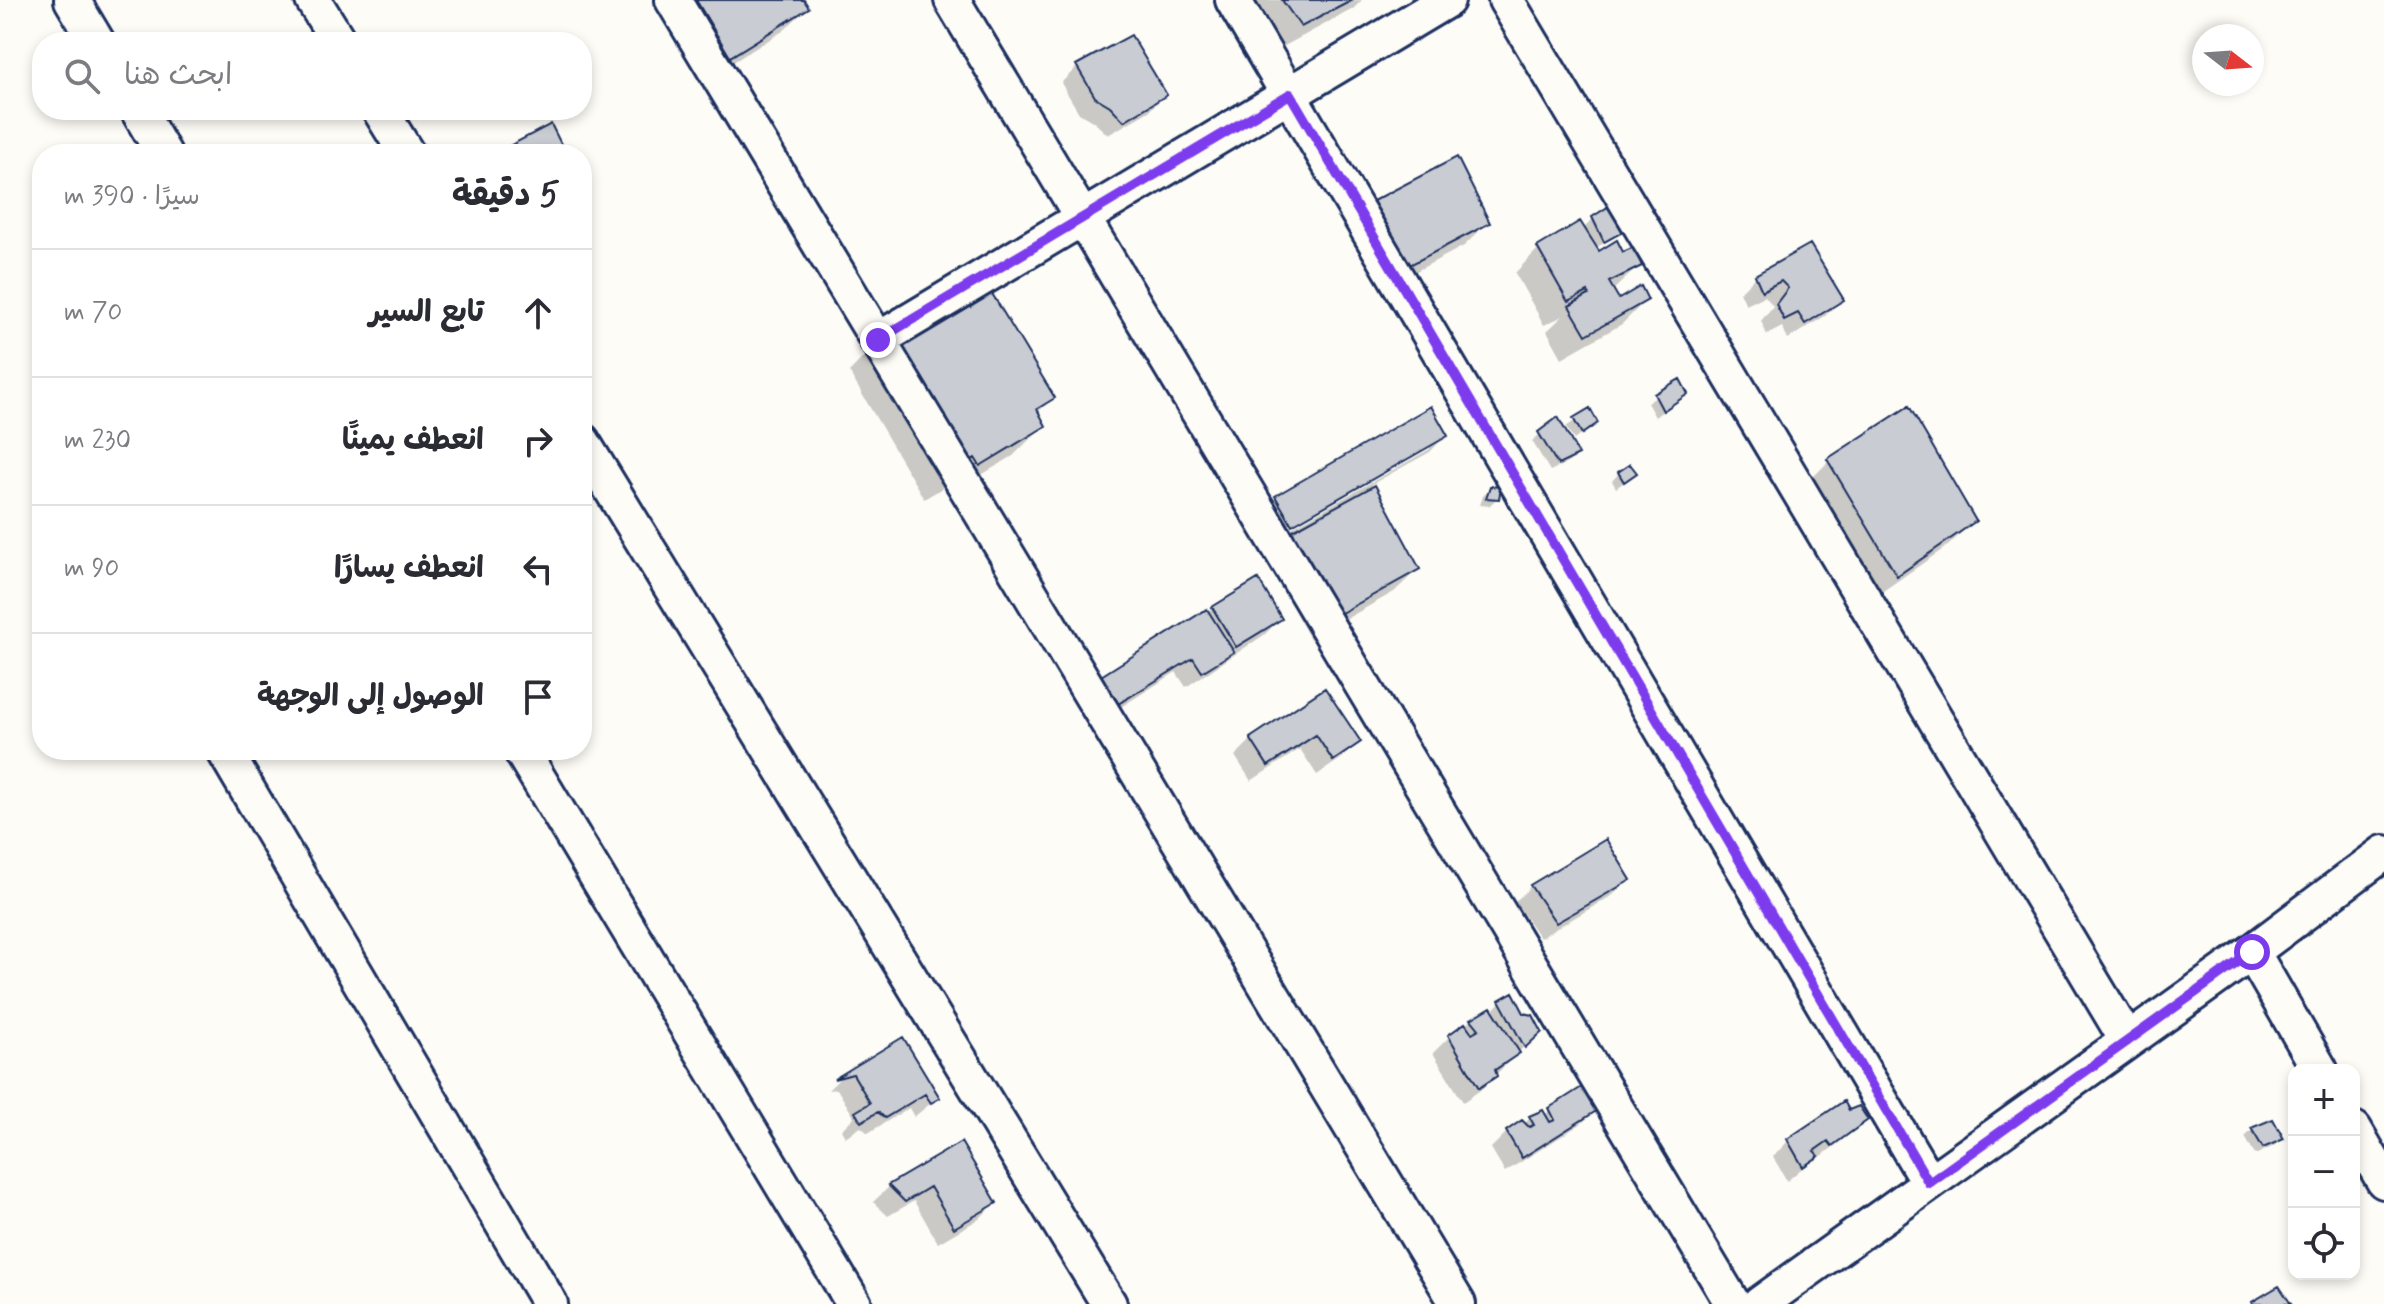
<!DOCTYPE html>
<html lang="ar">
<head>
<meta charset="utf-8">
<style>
  body { margin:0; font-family:Mynerve,"Playpen Sans Arabic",sans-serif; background:#f2f2f3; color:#2b2b33; direction:rtl }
  .controls { position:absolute; right:24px; bottom:24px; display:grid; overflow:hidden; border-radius:16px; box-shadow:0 4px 12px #0003 }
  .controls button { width:72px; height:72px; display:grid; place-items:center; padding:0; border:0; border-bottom:2px solid #e1e1e2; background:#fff; color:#2b2b33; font:40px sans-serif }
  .compass { position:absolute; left:2192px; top:24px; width:72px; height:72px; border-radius:50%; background:#fff; box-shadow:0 4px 12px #0003; rotate:107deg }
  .stop { position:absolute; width:24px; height:24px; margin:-18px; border:6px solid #7c3aed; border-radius:50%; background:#fff }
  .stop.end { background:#7c3aed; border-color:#fff; box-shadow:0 2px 8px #0008 }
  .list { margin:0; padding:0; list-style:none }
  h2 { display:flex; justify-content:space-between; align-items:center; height:104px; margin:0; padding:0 32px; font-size:34px }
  h2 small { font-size:26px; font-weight:400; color:#7c7c81 }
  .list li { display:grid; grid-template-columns:52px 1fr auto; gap:24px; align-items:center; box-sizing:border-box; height:128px; padding:0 32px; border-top:2px solid #e1e1e2 }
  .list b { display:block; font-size:30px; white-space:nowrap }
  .list em { font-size:26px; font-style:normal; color:#7c7c81 }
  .icon { flex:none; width:44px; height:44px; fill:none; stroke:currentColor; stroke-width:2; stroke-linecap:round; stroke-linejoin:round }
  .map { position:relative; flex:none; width:2384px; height:1304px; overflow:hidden; direction:ltr }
  .search { position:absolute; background:#fff; box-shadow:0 4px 12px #0003; left:32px; top:32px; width:560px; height:88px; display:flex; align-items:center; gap:20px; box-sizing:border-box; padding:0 28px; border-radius:32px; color:#7c7c81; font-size:30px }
  .panel { position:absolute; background:#fff; box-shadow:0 4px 12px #0003; left:32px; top:144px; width:560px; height:616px; border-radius:32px; direction:rtl }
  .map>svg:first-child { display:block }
</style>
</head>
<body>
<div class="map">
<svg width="2384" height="1304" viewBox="0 0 2384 1304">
  <rect width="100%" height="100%" fill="#fdfcf7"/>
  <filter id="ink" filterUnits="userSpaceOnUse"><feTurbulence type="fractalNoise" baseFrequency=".0125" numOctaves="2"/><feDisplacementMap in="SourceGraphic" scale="16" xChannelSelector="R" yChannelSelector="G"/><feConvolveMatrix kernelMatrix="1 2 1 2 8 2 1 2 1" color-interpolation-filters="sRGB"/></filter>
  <g filter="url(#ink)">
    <path fill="#0003" fill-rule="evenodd" d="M694,0h108l5,8 -24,23 -77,48 -34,-57z
      M1243,0h119l-9,9 -76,41z
      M1130,38l34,57 -15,16 -41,24 -14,-13 -15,-9 -18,-30 16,-16z
      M1456,160l32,62 -24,24 -82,43 -32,-63 24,-23z
      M1593,219l35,8 -7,7 -26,14 4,5 41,12 -28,26 6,10 28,-1 -24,24 -60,34 -15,-27 16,-15 -19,9 -29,-52 23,-24 45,-20z
      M1810,247l31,53 -16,16 -37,23 -6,-12 -15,8 -6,-14 12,-15 -8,-10 -19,9 -6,-13 16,-16z
      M879,341l174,57 -16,15 7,12 -31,31 -65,39 -4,-8 -20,12 -75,-127z
      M1679,382l6,12 -30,23 -8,-14z
      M1589,411l7,11 -22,18 -8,-13z
      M1557,420l19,34 -7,8 -19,9 -18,-30z
      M1445,436l-15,16 -58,32 46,85 -24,23 -84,47 -45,-81 28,-27 -18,8 -15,-26 16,-16zM1430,444v5l-146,83 -2,-4z
      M1829,461l144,60 -24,24 -76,53 -68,-113z
      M1619,473l8,7 -11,8 -4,-7z
      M1491,488l6,10 -8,8 -9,-1 3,-9z
      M1213,608l67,11 -16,16 -78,52 -10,-15 -74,47 -15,-25 16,-16z
      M1325,691l33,51 -16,16 -25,17 -17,-26 -49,32 -16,-25 16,-16z
      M1629,879l-16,16 -73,43 -25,-36 16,-16z
      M1500,1002l22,13 17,17 -60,59 -16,11 -30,-49 16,-16 23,-17 20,-9z
      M902,1040l35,58 -23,19 -5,-9 -41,25 -7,-6 -16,10 -4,-7 13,-13 -17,-28 -9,1 12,-12z
      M1598,1107l-16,16 -77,49 -14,-24 16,-16 17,-8 6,-6 12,-5 2,3 7,-7z
      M1849,1113l16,6 -16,16 -34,26 -2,-2 -26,22 -14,-24 15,-16z
      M2252,1130l29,9 -7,7 -19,9 -10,-18z
      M961,1145l34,58 -16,16 -41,24 -24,-42 -26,15 -15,-14 16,-15z"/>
    <path fill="#c9ccd3" stroke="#1b2f5e" stroke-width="2" d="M696,0h108l5,8 -79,49z
      M1282,0h71l-52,27z
      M1131,35l36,60 -43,26 -14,-15 -15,-9 -19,-32z
      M551,124l11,22 -14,8h-54z
      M1457,157l33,66 -84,44 -33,-66z
      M1617,201l14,26 -27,15 -12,-25z
      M1580,221l19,30 18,-11 6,12 11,-5 8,19 -33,16 10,17 22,-13 7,14 -62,35 -17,-29 20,-11 -1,-3 -20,10 -31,-55z
      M1810,244l34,56 -39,24 -7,-11 -14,7 -8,-16 12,-16 -7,-7 -19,10 -7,-16z
      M982,277l73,121 -18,11 9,17 -66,40 -5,-8 -19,11 -78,-129z
      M1680,379l8,15 -25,17 -9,-17z
      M1431,406l17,30 -156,89 -17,-29z
      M1909,406l67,115 -79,55 -70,-117z
      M1590,408l8,15 -16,11 -9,-16z
      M1558,417l21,38 -21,10 -20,-33z
      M1630,464l7,9 -13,9 -6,-10z
      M1375,485l45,84 -86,48 -46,-84z
      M1490,486l11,1 -2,12 -13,-1z
      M1258,579l24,40 -46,28 -24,-40z
      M1207,609l27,43 -32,20 -9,-14 -75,46 -17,-28z
      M1325,688l36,54 -28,19 -17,-26 -48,31 -18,-28z
      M1606,839l25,41 -75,43 -26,-38z
      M1513,992l11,21 9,2 9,17 -17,16 -26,-48z
      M1491,1007l29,46 -25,17 2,6 -18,12 -31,-53 17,-12 7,10 7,-4 -8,-10z
      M903,1037l37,61 -9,5 -6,-9 -40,24 -7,-6 -17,10 -6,-10 15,-9 -17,-29 -19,5z
      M1585,1085l16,23 -79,50 -16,-27 16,-11 7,7 5,-2 -5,-9 14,-6 7,12 5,-2 -6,-12z
      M1844,1101l5,9 10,-4 9,14 -36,26 -4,-5 -14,10 5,5 -16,11 -16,-28z
      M2273,1119l11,20 -21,9 -12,-20z
      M961,1142l36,61 -43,25 -24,-41 -25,15 -17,-17z
      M2279,1286l12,18h-38l-1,-2z"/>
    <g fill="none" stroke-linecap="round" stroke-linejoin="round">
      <defs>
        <path id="street" d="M72,0l25,42
          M313,0l26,42
          M673,0l785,1304
          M952,0l781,1304
          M1233,0l696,1183
          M1506,0l621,1040
          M138,110l26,44
          M380,110l27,44
          M878,340l569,-340
          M582,441l527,863
          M224,750l326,554
          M521,750l333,554
          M2252,952l68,118
          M2354,1129l30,52
          M1760,1304l492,-352 132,-99"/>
      </defs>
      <use href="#street" stroke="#1b2f5e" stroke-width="40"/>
      <use href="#street" stroke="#fdfcf7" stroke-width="34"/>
    </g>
  </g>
  <g fill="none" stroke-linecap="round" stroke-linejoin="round" filter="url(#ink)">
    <path stroke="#7c3aed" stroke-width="10" d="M878,340l412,-246 639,1089 323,-231"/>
  </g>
</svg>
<div class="controls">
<button>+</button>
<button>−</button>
<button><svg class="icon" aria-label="locate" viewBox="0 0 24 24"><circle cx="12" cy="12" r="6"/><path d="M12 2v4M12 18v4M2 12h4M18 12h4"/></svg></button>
</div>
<svg class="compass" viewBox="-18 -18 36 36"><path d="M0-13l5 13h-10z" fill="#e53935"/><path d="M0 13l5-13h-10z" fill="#7c7c81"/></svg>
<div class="stop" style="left:2252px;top:952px"></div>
<div class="stop end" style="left:878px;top:340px"></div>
<div class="search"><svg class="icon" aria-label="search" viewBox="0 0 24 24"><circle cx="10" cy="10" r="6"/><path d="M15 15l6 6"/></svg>ابحث هنا</div>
<section class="panel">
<h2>5 دقيقة<small>سيرًا · 390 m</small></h2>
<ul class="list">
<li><svg class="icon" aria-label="ahead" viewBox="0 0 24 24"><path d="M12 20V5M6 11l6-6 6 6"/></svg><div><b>تابع السير</b></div><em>70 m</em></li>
<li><svg class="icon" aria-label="right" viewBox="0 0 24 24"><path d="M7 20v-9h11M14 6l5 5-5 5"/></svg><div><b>انعطف يمينًا</b></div><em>230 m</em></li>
<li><svg class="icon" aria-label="left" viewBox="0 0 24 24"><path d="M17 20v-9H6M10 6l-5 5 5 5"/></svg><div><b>انعطف يسارًا</b></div><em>90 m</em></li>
<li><svg class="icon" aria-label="arrive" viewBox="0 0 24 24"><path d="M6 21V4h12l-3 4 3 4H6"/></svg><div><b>الوصول إلى الوجهة</b></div></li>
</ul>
</section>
</div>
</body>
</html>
